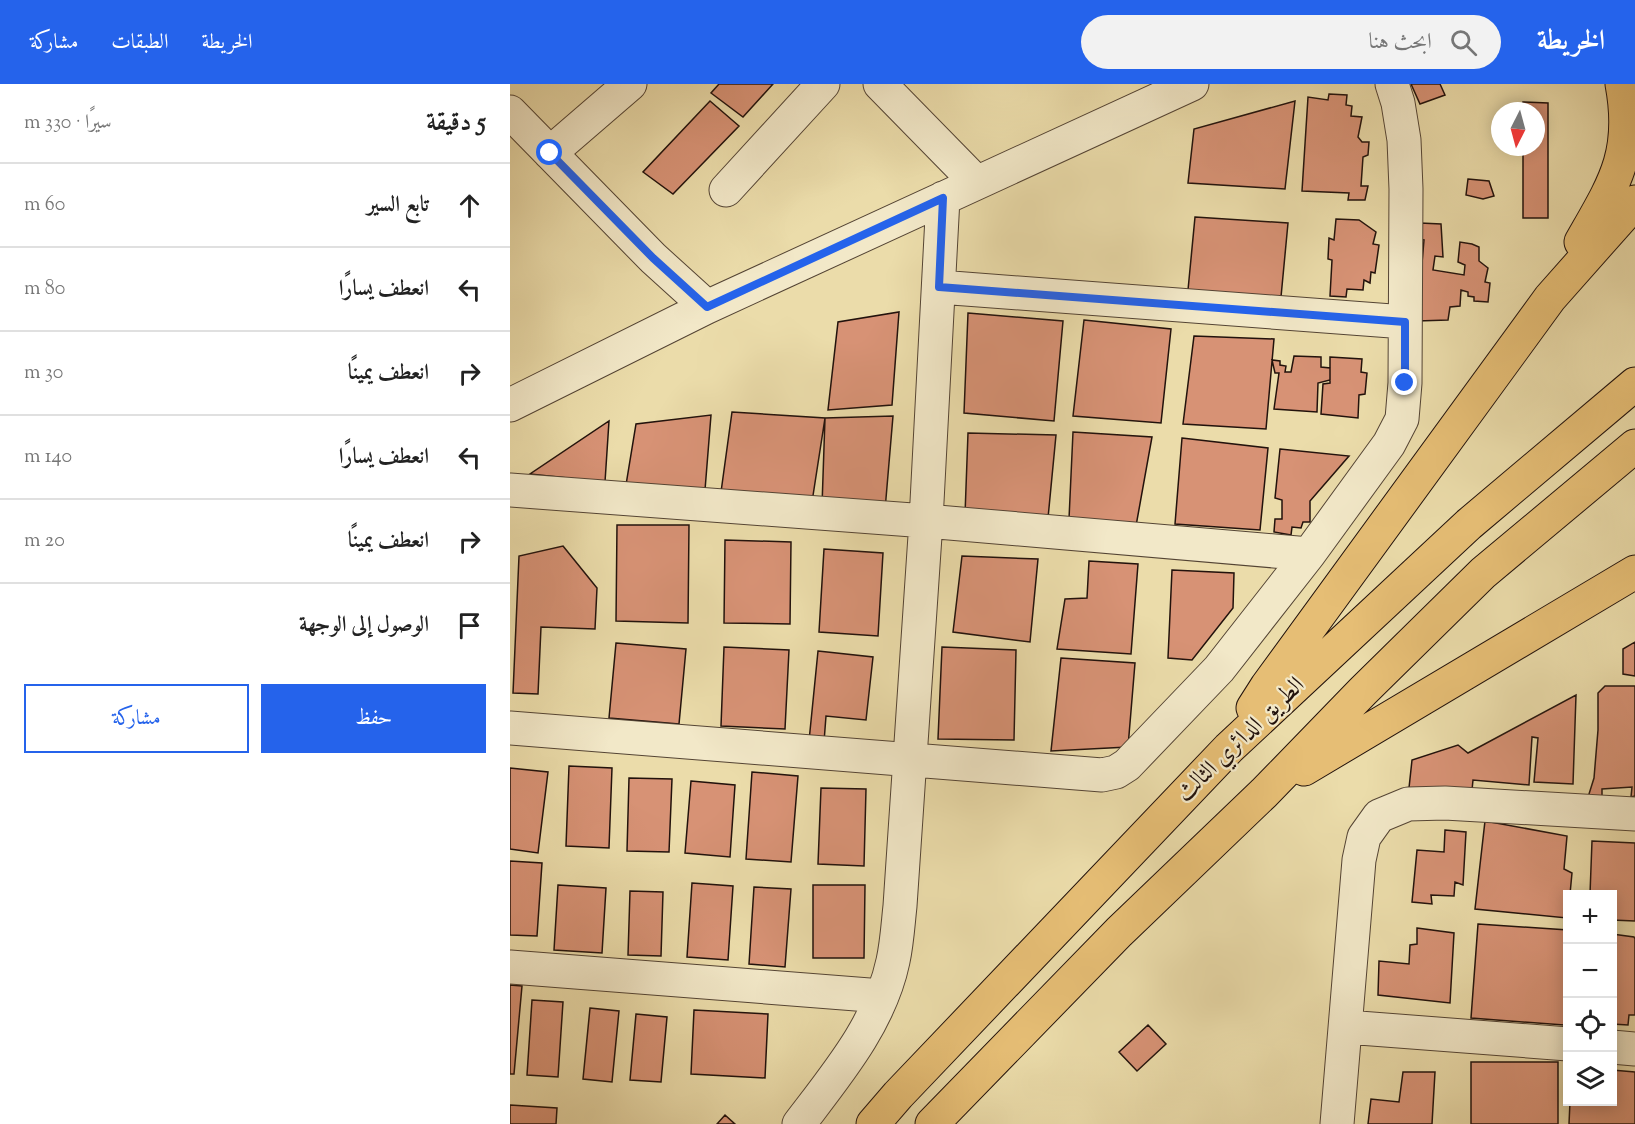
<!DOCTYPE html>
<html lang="ar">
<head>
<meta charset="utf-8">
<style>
  body { margin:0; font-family:"Sorts Mill Goudy",Amiri,serif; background:#f2f2f2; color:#222; direction:rtl }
  .controls { position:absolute; right:18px; bottom:18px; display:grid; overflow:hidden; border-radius:0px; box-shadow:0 3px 15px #0003 }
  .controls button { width:54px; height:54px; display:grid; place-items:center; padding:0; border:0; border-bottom:2px solid #e0e0e0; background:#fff; color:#222; font:30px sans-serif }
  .compass { position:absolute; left:981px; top:18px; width:54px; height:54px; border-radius:50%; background:#fff; box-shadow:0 3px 15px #0003; rotate:186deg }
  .stop { position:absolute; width:18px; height:18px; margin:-14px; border:4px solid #2563eb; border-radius:50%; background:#fff }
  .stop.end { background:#2563eb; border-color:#fff; box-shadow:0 2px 6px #0008 }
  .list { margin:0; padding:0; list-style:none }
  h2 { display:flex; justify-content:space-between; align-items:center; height:78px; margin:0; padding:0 24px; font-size:26px }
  h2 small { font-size:20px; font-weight:400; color:#767676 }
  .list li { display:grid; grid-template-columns:39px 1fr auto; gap:18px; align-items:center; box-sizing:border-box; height:84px; padding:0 24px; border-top:2px solid #e0e0e0 }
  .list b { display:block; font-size:22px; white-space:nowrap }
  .list em { font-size:20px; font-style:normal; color:#767676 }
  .actions { display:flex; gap:12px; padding:18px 24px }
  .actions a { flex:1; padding:14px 0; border:2px solid #2563eb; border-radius:0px; text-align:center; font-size:21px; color:#2563eb }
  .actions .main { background:#2563eb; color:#fff }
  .icon { flex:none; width:33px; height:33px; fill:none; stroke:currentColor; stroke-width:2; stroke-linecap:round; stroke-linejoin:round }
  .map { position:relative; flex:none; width:1125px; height:1040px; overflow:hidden; direction:ltr }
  header { display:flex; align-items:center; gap:36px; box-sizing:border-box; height:84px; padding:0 30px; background:#2563eb; color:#fff }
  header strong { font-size:28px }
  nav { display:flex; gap:33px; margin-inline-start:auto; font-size:21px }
  .search { width:420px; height:54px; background:#f2f2f2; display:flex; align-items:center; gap:15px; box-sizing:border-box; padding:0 21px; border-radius:33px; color:#767676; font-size:22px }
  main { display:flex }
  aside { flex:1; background:#fff }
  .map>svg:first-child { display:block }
</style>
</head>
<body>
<header>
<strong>الخريطة</strong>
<div class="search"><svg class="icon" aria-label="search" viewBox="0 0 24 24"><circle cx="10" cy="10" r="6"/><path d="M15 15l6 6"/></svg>ابحث هنا</div>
<nav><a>الخريطة</a><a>الطبقات</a><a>مشاركة</a></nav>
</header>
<main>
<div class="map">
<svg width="1125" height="1040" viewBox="0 0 1125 1040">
  <rect width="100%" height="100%" fill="#ebdcaa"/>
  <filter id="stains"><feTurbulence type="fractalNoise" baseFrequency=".00333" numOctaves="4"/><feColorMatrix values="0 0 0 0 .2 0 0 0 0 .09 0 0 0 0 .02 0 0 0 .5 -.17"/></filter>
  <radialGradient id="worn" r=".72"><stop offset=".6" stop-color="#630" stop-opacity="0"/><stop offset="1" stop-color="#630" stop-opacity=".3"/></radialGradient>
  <path fill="#d79275" stroke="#22120c" stroke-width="1.5" d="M209,0h54l-30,33 -32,-24z
    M901,0h29l5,11 -25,9z
    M819,10l18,1 -1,10 6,1 -1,10 11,1 -4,20 4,5h7l-1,13 -5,2 -2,29h7l-3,14h-17l1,-7 -47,-2 6,-94 20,3z
    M200,17l29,25 -66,68 -30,-22z
    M785,17l-10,88 -97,-6 6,-54z
    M1013,18l25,1v115h-25v-71h13v-36h-13z
    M958,95l21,2 5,15 -11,3 -17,-4z
    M685,133l93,6 -7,74 -93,-7z
    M826,135l23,1 17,12 -3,12 6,1 -4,28 -4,-1 -1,11 -6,-3 -1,10 -16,-1 -1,8 -16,-1 2,-36 -4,-1 1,-21 5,2z
    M910,139l21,1 2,33 -8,-1 -2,14 31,5 1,-10 -7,-3 2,-20 12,2 7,3v14l9,7 -3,14 5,1 -2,19 -14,-1v-4l-6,-1v-4l-7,-2 -1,16 -10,1 -2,13 -31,1 7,-81 -7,-1z
    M389,228l-7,93 -64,5 10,-88z
    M458,229l95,8 -9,100 -90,-8z
    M574,236l87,9 -10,94 -88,-7z
    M684,252l80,3 -8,90 -83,-5z
    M784,272l27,1v10l9,1v12l-12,3 -1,29 -43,-3 5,-36h-4l-3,-13 8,1v4l6,1 -1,6h6z
    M820,273l32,2 -1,13 6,1 -2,21 -6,1 -1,23 -37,-4 2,-30 7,-1z
    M222,328l93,6 -13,84 -91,-10z
    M201,331l-6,75 -80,1 11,-67z
    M383,332l-8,94 -63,-4 3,-88z
    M99,337l-4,61 -75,-8z
    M563,348l79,5 -16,89 -67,-7z
    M458,349l88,2 -8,83 -83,-3z
    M672,354l86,10 -8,82 -85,-6z
    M770,365l69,7 -39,45v21h-7l-2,6 -9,-1 -1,8 -17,-3 1,-13h7v-19l-7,-2z
    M107,441h72l-1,98 -72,-2z
    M215,456l66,2 -1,82 -66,-1z
    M53,462l34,42 -2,41 -54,-2 -3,67 -25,-1 6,-137z
    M314,465l59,4 -5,83 -59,-4z
    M452,472l76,3 -8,83 -77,-10z
    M579,477l49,3 -7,90 -74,-5 8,-50 22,-1z
    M662,486l62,3 -1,35 -41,52 -24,-2z
    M1125,558v34l-12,-2v-25z
    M106,559l70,6 -7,75 -70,-6z
    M214,563l65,3 -4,79 -64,-3z
    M432,563l74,3 -2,90 -76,-1z
    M308,567l55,6 -7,63 -40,-4 -2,26 -15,-1z
    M551,574l74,5 -7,84 -77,4z
    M1095,602h30v110l-4,1 1,-10 -30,2v10l-13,-5 5,-16 4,-48v-37z
    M1066,611l-3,89 -39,-2 4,-44 -6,-1 -3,48 -56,-5 -1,10 -63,-2 3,-28 46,-15 10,8z
    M59,682l43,2 -3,80 -43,-2z
    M0,684l38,4 -10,81 -28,-4z
    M242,688l46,4 -7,86 -45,-3z
    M119,694l43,1 -3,73 -42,-1z
    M181,697l44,4 -5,72 -45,-4z
    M311,704l45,1 -2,77 -46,-2z
    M975,737l82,15 -3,33 8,4 -2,21h-2l-1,24 -92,-9z
    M935,746l21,2 -3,53 -8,-3 -1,14 -23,-1 1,9 -20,-2 5,-52 27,2z
    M1082,757l43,2v78l-23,-1v-26h-22z
    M0,777l32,2 -5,73 -27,-1z
    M182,799l41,3 -5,74 -41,-3z
    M48,801l48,3 -4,65 -48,-3z
    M303,801h52l-1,73h-51z
    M244,803l37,2 -6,78 -36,-3z
    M120,807l33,1 -2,64 -33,-1z
    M968,840l90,6v50l-4,45 -93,-7z
    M907,844l37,5 -4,70 -72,-8 1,-34 30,3 1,-19 7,-1z
    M1102,850l22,3 1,2v76h-6l-1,10 -16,-1z
    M0,901l12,1 -8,88h-4z
    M22,916l31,2 -5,75 -31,-2z
    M80,924l29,3 -7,71 -29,-3z
    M184,926l74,4 -3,64 -74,-4z
    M126,930l31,3 -6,65 -31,-2z
    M638,941l18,19 -29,27 -18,-19z
    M961,978h87v62h-87z
    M1102,986l23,2v52h-66l1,-22h42z
    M893,988h32l-3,52h-64l3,-25 28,3z
    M0,1021l47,3 -1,16h-46z
    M215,1031l10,9h-18z"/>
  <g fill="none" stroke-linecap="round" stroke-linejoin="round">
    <defs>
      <path id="minor" d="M370,0l96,98
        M0,28l143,146 54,49
        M40,69l80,-69
        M216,106l97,-106
        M429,203l466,35
        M0,321l197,-98 485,-223
        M0,406l416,31 383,33
        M0,644l592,47 14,-3 11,-7 92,-96 90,-115 80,-110 13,-25 3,-36 1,-194 -2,-49 -6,-37 -6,-19
        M0,883l372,29
        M836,943l222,17
        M1102,963l23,2
        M289,1040c38,-50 81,-101 94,-163 4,-18 5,-37 7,-55l26,-385 17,-323
        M827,1040l22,-264 5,-23 15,-21 29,-12 37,-1 190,11"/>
      <path id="highway" d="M1071,158c33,-58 54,-88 41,-158
        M743,624l14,-22 283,-388 85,-96
        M794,685l331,-197
        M363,1040l25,-29 331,-347 240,-224 166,-140
        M422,1040l187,-192 145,-139 99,-102 120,-118 152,-127"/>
    </defs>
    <use href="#minor" stroke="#544434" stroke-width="35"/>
    <use href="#highway" stroke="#22120c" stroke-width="35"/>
    <use href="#minor" stroke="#f2e8c8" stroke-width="33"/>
    <use href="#highway" stroke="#e6be75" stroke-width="33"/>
  </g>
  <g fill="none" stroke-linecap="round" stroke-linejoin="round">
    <path stroke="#2563eb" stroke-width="8" d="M40,69l103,105 54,49 236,-109 -4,89 466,35v61"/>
  </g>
  <g text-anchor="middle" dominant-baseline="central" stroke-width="4.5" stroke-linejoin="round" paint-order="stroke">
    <g font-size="24" fill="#22120c" stroke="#f2e8c8">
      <text transform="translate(731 656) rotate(-44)">الطريق الدائري الثالث</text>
    </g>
  </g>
  <rect width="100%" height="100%" filter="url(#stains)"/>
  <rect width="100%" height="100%" fill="url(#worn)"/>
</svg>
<div class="controls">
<button>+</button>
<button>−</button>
<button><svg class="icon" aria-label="locate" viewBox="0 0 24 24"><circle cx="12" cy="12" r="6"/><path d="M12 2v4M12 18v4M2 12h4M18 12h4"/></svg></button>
<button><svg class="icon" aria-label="layers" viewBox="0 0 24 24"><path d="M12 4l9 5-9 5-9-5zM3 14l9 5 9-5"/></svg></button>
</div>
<svg class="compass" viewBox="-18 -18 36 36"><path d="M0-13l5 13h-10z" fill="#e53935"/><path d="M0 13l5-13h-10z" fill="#767676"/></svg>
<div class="stop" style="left:40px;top:69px"></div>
<div class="stop end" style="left:895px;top:299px"></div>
</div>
<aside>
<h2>5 دقيقة<small>سيرًا · 330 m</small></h2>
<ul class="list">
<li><svg class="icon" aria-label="ahead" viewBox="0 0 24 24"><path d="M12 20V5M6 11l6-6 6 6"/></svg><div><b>تابع السير</b></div><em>60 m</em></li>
<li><svg class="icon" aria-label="left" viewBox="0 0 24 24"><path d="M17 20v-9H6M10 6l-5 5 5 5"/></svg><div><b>انعطف يسارًا</b></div><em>80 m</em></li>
<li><svg class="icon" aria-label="right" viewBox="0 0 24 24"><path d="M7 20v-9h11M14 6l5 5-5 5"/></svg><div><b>انعطف يمينًا</b></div><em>30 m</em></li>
<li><svg class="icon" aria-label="left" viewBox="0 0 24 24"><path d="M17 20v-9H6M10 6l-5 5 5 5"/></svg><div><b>انعطف يسارًا</b></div><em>140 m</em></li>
<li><svg class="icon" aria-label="right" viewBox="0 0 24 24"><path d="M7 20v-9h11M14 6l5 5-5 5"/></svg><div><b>انعطف يمينًا</b></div><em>20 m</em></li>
<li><svg class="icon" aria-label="arrive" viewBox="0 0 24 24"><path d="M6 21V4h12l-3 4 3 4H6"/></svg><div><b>الوصول إلى الوجهة</b></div></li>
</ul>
<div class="actions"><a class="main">حفظ</a><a>مشاركة</a></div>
</aside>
</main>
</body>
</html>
